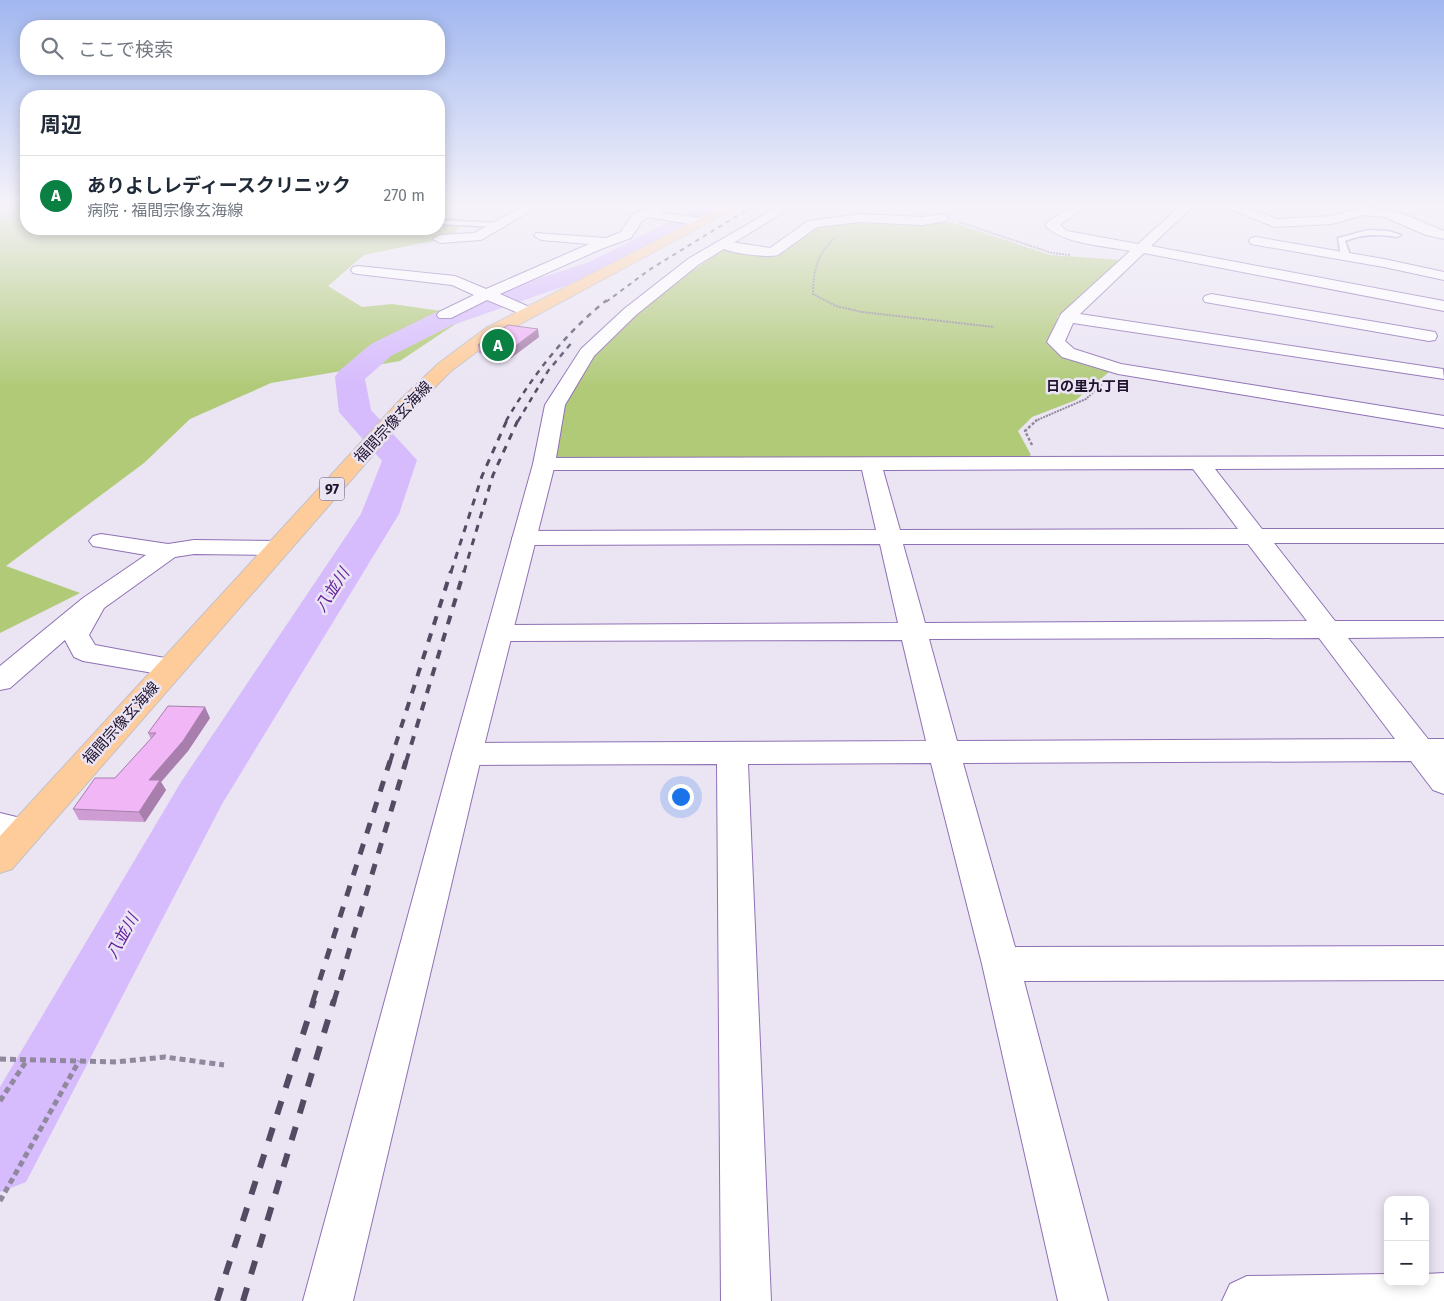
<!DOCTYPE html>
<html lang="ja">
<head>
<meta charset="utf-8">
<style>
  body { margin:0; font-family:"Fira Sans","Noto Sans JP",sans-serif; background:#f6f6f7; color:#1f2937 }
  .controls { position:absolute; right:15px; bottom:15px; display:grid; overflow:hidden; border-radius:10px; box-shadow:0 2px 12px #0003 }
  .controls button { width:45px; height:45px; display:grid; place-items:center; padding:0; border:0; border-bottom:1px solid #e0e1e3; background:#fff; color:#1f2937; font:25px sans-serif }
  .you { position:absolute; left:680px; top:796px; width:18px; height:18px; margin:-12px; border:4px solid #fff; border-radius:50%; background:#1a73e8; box-shadow:0 0 0 8px #1a73e833 }
  .badge { display:grid; place-items:center; width:32px; height:32px; border-radius:50%; background:#0b8043; color:#fff; font-size:16px; font-weight:700 }
  .pin { position:absolute; translate:-50% -50%; border:2px solid #fff; box-shadow:0 1px 5px #0006 }
  .list { margin:0; padding:0; list-style:none }
  h2 { display:flex; justify-content:space-between; align-items:center; height:65px; margin:0; padding:0 20px; font-size:21px }
  h2 small { font-size:16px; font-weight:400; color:#747a83 }
  .list li { display:grid; grid-template-columns:32px 1fr auto; gap:15px; align-items:center; box-sizing:border-box; height:80px; padding:0 20px; border-top:1px solid #e0e1e3 }
  .list b { display:block; font-size:19px; white-space:nowrap }
  .list p { margin:0; font-size:16px; white-space:nowrap; color:#747a83 }
  .list em { font-size:16px; font-style:normal; color:#747a83 }
  .icon { flex:none; width:28px; height:28px; fill:none; stroke:currentColor; stroke-width:2; stroke-linecap:round; stroke-linejoin:round }
  .map { position:relative; flex:none; width:1444px; height:1301px; overflow:hidden }
  .search { position:absolute; background:#fff; box-shadow:0 2px 12px #0003; left:20px; top:20px; width:425px; height:55px; display:flex; align-items:center; gap:12px; box-sizing:border-box; padding:0 18px; border-radius:20px; color:#747a83; font-size:19px }
  .panel { position:absolute; background:#fff; box-shadow:0 2px 12px #0003; left:20px; top:90px; width:425px; height:145px; border-radius:20px }
  .map>svg:first-child { display:block }
</style>
</head>
<body>
<div class="map">
<svg width="1444" height="1301" viewBox="0 0 1444 1301">
  <rect width="100%" height="100%" fill="#eae4f3"/>
  <path fill="#b0ca78" d="M0,206h26v23h413v-12l25,3 -13,17 -87,18 -36,31 34,21 30,-3 77,11 -69,46 -129,22 -81,36 -46,44 -138,103 74,27 -80,40z
    M864,219l87,3 99,33 72,5 -64,56 -8,25 59,31 -33,28 -44,17 -14,14 13,24 -5,3 -463,2 -9,-3c4,-19 5,-42 13,-60 30,-67 101,-109 159,-149l47,7 44,-30z"/>
  <g fill="none" stroke-linecap="round" stroke-linejoin="round">
    <path fill="#d6bbfd" fill-rule="evenodd" d="M701,206h25l-3,4 -118,62 -155,54 -59,30 -26,23 6,31 46,50 -18,54 -177,290 -196,378 -26,10v-105l181,-305 180,-268 21,-53 -43,-49 -4,-35 4,-6 32,-27 61,-30 157,-52z"/>
    <defs>
      <path id="lane" d="M439,220l57,3 4,2 -4,2 -57,-3z
        M390,229h21c-5,4 -18,4 -21,0z
        M1368,230l20,1 13,4 -4,2c-19,-3 -34,-3 -52,4l4,11 -1,3 -7,2 -3,-19z"/>
      <path id="street" d="M524,206h15l-58,34 -41,3 -7,-4 7,-4 34,-2z
        M652,206h15l-7,6 41,6 7,4 -7,4 -53,-9 -6,4 -11,17 -30,11 -101,45 34,15 2,3 -2,3 -6,2 -41,-17 -36,18h-12l-2,-3 2,-3 35,-17 -22,-10 -94,-11 -5,-1 -2,-3 2,-3 5,-1 97,10 31,13 103,-45 -48,-4 -7,-4 2,-3 70,5 15,-6 11,-17z
        M1073,206h14l-27,19 7,6 71,13 42,-38h13l-42,40 293,55v10l-300,-58 -64,61 363,55 1,10 -371,-56 -8,18 9,8 47,15 323,52v12l-326,-54 -56,-17 -15,-15 14,-28 69,-63c-23,-5 -70,-7 -85,-26l2,-3z
        M1228,206h16l33,13 54,-3 32,-9 21,2 17,4 43,18v8l-18,-4 -42,-18 -20,-2 -32,9 -57,3 -45,-18z
        M861,214l61,3 20,-3 6,4 -1,3 -25,4 -61,-3 -44,5 -39,28c-11,3 -54,-2 -61,-10l7,-4 46,7 38,-27z
        M1256,237l128,22 60,13v8l-60,-13 -133,-23 -2,-3 2,-3z
        M1211,294l218,37 6,1 2,4 -2,4 -6,1 -224,-39 -2,-3 2,-3z
        M1444,456v12l-229,1 47,60h182v14h-170l61,78h109v16l-96,1 80,101h16v55l-11,-4 -22,-29 -448,2 52,184 429,-1v34l-420,1 84,320h-50l-76,-337 -51,-201 -183,1 23,537h-50l-4,-537 -250,1 -11,-3 -4,-8 4,-8 11,-3 459,-2 -24,-101 -403,1 -10,-2 -3,-6 3,-6 10,-2 399,-2 -18,-79 -356,1 -8,-2 -4,-5 4,-5 8,-2 352,-1 -14,-60h-318l-7,-2 -4,-4 4,-4 7,-2zM1193,469l45,60 -338,1 -17,-60zM903,544h345l59,77 -382,2zM1319,638l76,101 -438,2 -28,-102z
        M101,534l67,10 26,-4 85,1 8,2 4,5 -4,5 -8,2 -85,-1 -19,3 -71,51 -15,27 6,10 86,16 4,6 -4,6 -10,3 -88,-15 -9,-4 -9,-17 -55,48 -10,2v-24l83,-68 63,-43 -53,-9 -4,-5 4,-5z
        M0,813l37,9 5,9 -5,9 -12,4 -25,-5z
        M1444,1273v28h-222l8,-17 17,-8 141,-2v8h37v-8z"/>
      <path id="secondary" d="M779,206h14l-95,59 -62,50 -42,41 -29,49 -10,59 -73,290 -129,547h-50l149,-547 81,-290 12,-59 36,-56 43,-40 64,-50z"/>
      <path id="primary" d="M724,206h15l-241,130 -47,35 -38,38 -401,460 -12,4v-37l399,-435 40,-38 47,-35z"/>
    </defs>
    <use href="#lane" stroke="#8f71b5" stroke-width="3"/>
    <use href="#street" stroke="#8f71b5" stroke-width="2"/>
    <use href="#secondary" stroke="#8f71b5" stroke-width="2"/>
    <use href="#primary" stroke="#c4c1c8" stroke-width="2"/>
    <path stroke="#90889c" stroke-width="2" stroke-dasharray="2 1" stroke-linecap="butt" d="M959,222l93,31 18,2
      M834,239c-17,15 -21,33 -21,55l23,12 26,6 132,15
      M1035,421l51,-22 17,-16"/>
    <path stroke="#90889c" stroke-width="2.5" stroke-dasharray="3 2" stroke-linecap="butt" d="M1032,445l-7,-14 12,-11"/>
    <path stroke="#90889c" stroke-width="5" stroke-dasharray="6 4" stroke-linecap="butt" d="M0,1059l116,3 49,-5 59,8
      M0,1101l27,-41
      M0,1201l79,-140"/>
    <use href="#lane" fill="#fff" fill-rule="evenodd"/>
    <use href="#street" fill="#fff" fill-rule="evenodd"/>
    <use href="#secondary" fill="#fff" fill-rule="evenodd"/>
    <use href="#primary" fill="#fecc9a" fill-rule="evenodd"/>
    <path stroke="#544a62" stroke-width="2" stroke-dasharray="4.5 4.5" stroke-linecap="butt" d="M606,302l43,-32 104,-64"/>
    <path stroke="#544a62" stroke-width="2.5" stroke-dasharray="5.5 5.5" stroke-linecap="butt" d="M506,421c27,-46 59,-88 101,-121
      M518,421l30,-50 25,-30"/>
    <path stroke="#544a62" stroke-width="3" stroke-dasharray="7 7" stroke-linecap="butt" d="M451,572l31,-96 25,-56
      M464,572l29,-97 25,-55"/>
    <path stroke="#544a62" stroke-width="4" stroke-dasharray="9 9" stroke-linecap="butt" d="M390,762l61,-191
      M406,762l58,-191"/>
    <path stroke="#544a62" stroke-width="5" stroke-dasharray="11 11" stroke-linecap="butt" d="M313,1001l77,-240
      M334,1001l72,-240"/>
    <path stroke="#544a62" stroke-width="6" stroke-dasharray="14 14" stroke-linecap="butt" d="M217,1301l97,-301
      M243,1301l91,-301"/>
  </g>
  <path fill="#ce9dd4" d="M539,337l-28,21 -32,-5 -1,-8z
    M210,718l-22,33 -27,31 5,8 -21,32 -66,-2 -6,-11 42,-31 36,-39 -3,-6z"/>
  <path fill="#a87fac" d="M538,329l1,8 -28,21 -1,-8z
    M205,707l5,11 -22,33 -27,31 5,8 -21,32 -6,-10 10,-32z"/>
  <path fill="#f0b6f6" stroke="#a87fac" d="M508,325l30,4 -28,21 -32,-5z
    M168,706l37,1 -22,34 -34,39h11l-21,32 -66,-3 22,-31h20l41,-45h-8z"/>
  <linearGradient id="sky" x2="0" y2="1"><stop stop-color="#a1b7f0"/><stop offset="0.53" stop-color="#f6f3fa"/><stop offset="1" stop-color="#f6f3fa" stop-opacity="0"/></linearGradient>
  <rect width="1444" height="388" fill="url(#sky)"/>
  <g text-anchor="middle" dominant-baseline="central" stroke-width="5" stroke-linejoin="round" paint-order="stroke">
    <g font-size="14" font-weight="bold" fill="#1e122d" stroke="#eae4f3">
      <text x="1088" y="386">日の里九丁目</text>
    </g>
    <rect fill="#eae4f3" stroke="#5b5168" stroke-width="1" x="319.5" y="477.5" width="25" height="23" rx="4"/>
    <g font-size="14" font-weight="bold" fill="#1e122d">
      <text x="332" y="489">97</text>
    </g>
    <g font-size="15" fill="#1e122d" stroke="#eae4f3">
      <text transform="translate(393 422) rotate(-47)">福間宗像玄海線</text>
      <text transform="translate(121 723) rotate(-48)">福間宗像玄海線</text>
    </g>
    <g font-size="16" font-style="italic" fill="#65219f" stroke="#eae4f3">
      <text transform="translate(332 590) rotate(-57)">八並川</text>
      <text transform="translate(122 936) rotate(-61)">八並川</text>
    </g>
  </g>
</svg>
<div class="controls">
<button>+</button>
<button>−</button>
</div>
<div class="you"></div>
<div class="pin badge" style="left:498px;top:345px">A</div>
<div class="search"><svg class="icon" aria-label="search" viewBox="0 0 24 24"><circle cx="10" cy="10" r="6"/><path d="M15 15l6 6"/></svg>ここで検索</div>
<section class="panel">
<h2>周辺<small></small></h2>
<ul class="list">
<li><span class="badge">A</span><div><b>ありよしレディースクリニック</b><p>病院 · 福間宗像玄海線</p></div><em>270 m</em></li>
</ul>
</section>
</div>
</body>
</html>
